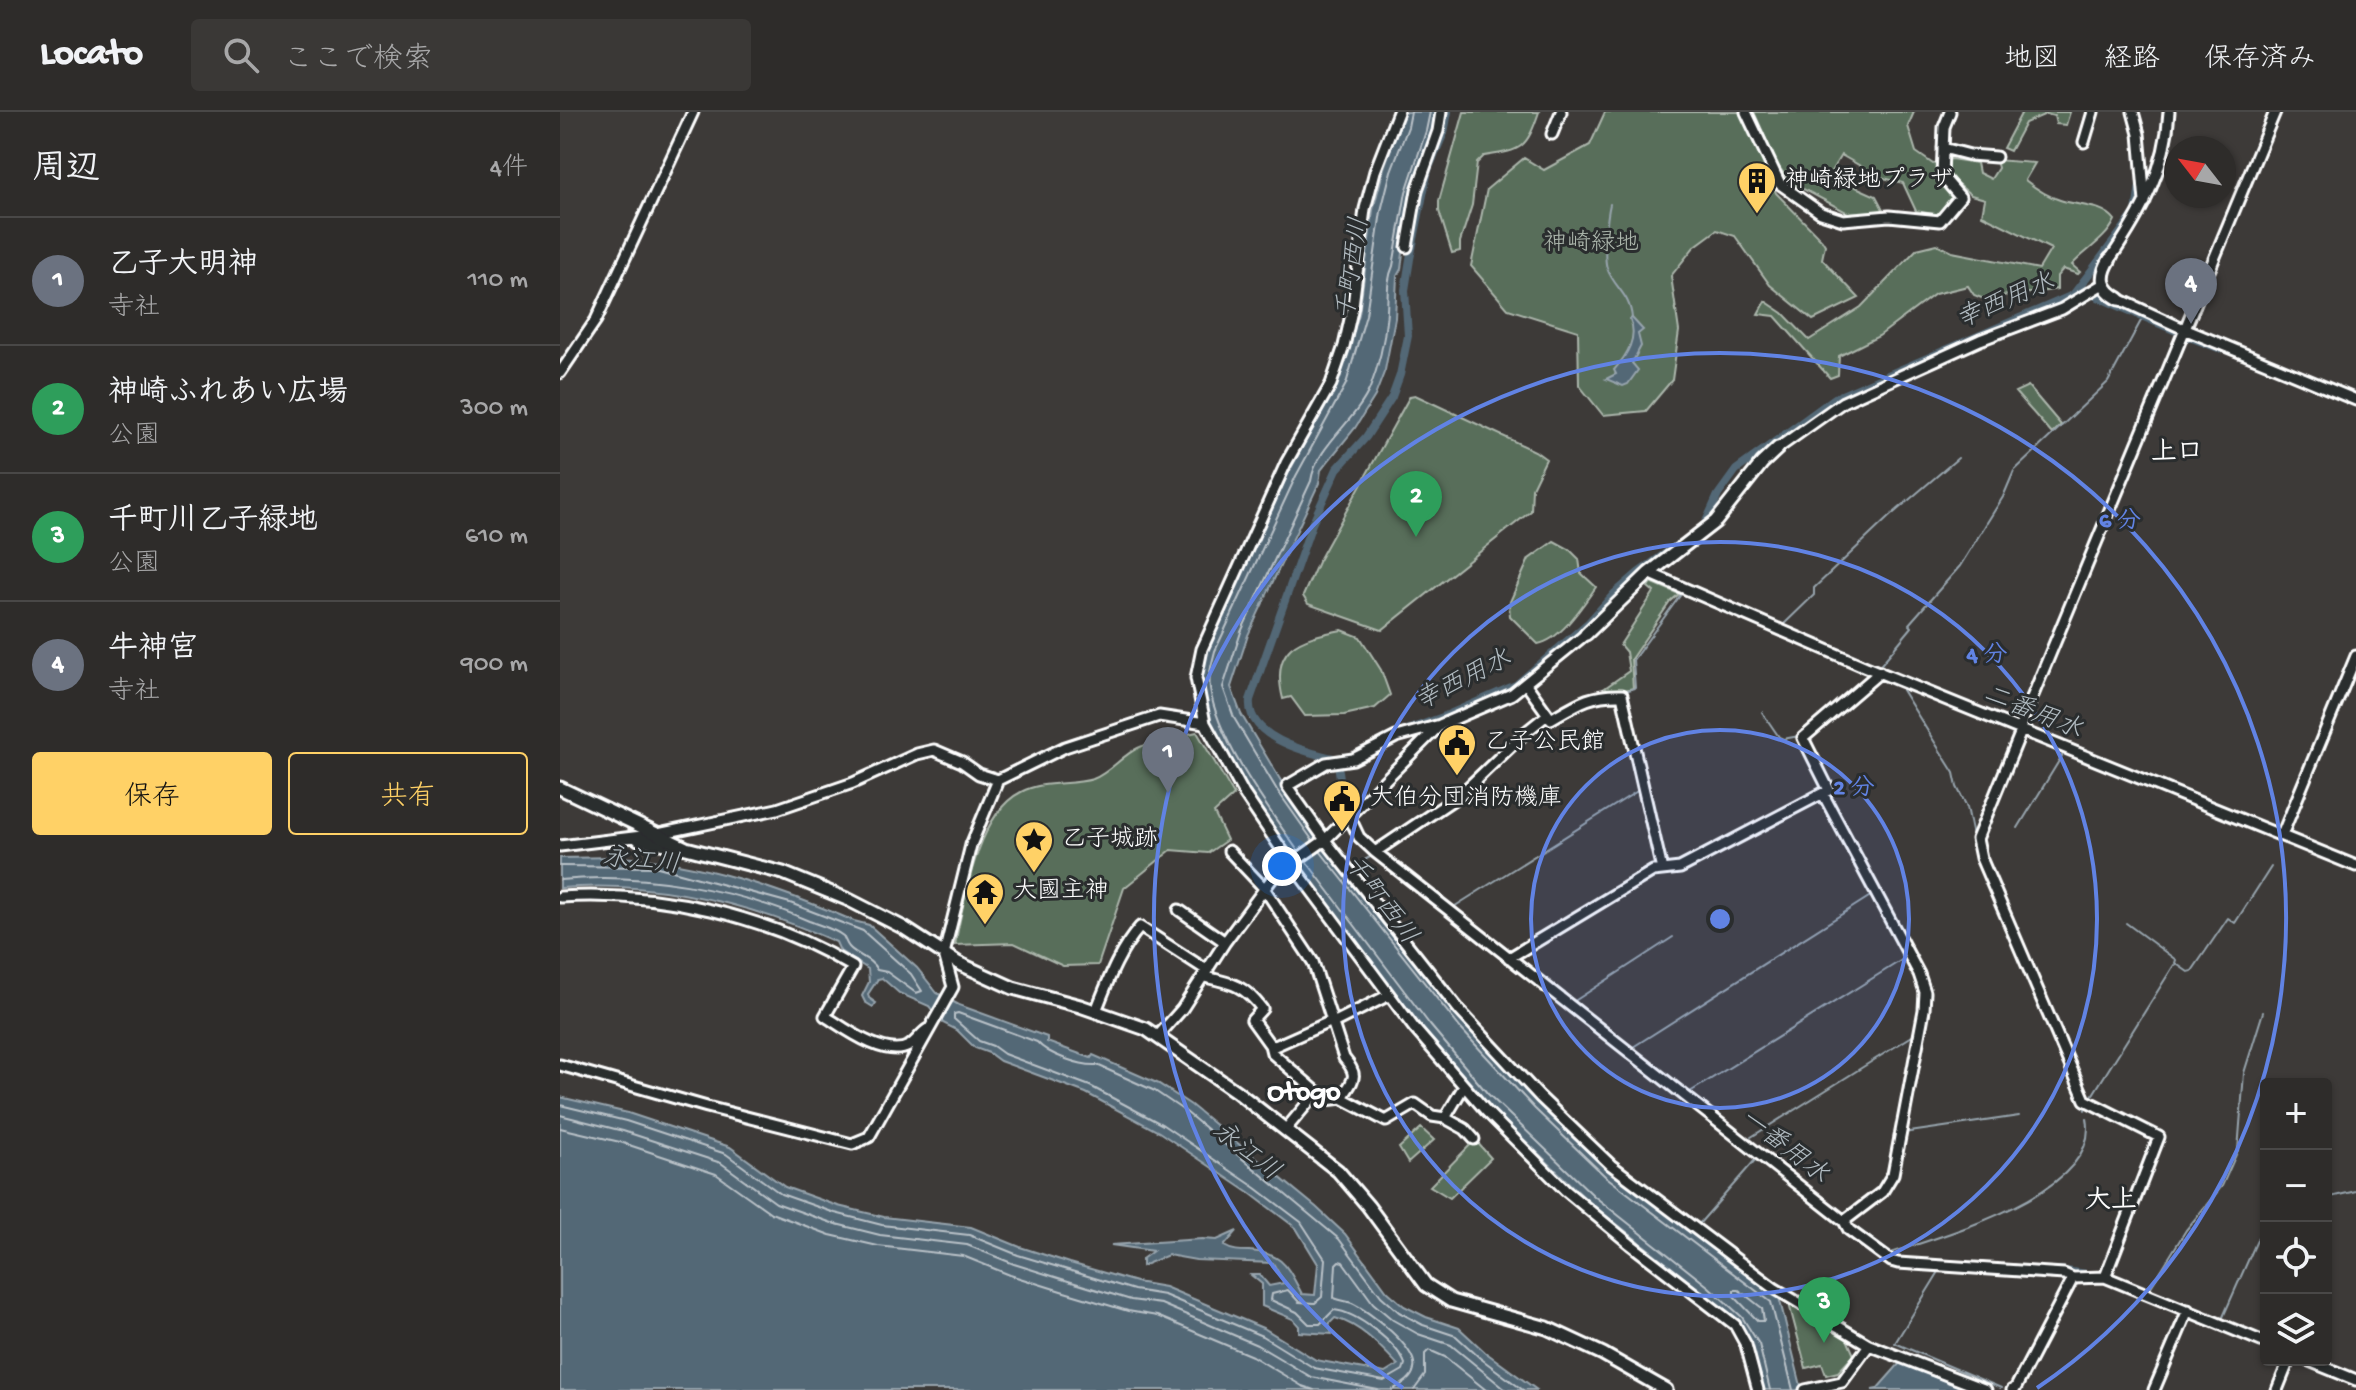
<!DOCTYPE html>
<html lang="ja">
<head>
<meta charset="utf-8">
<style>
  body { margin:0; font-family:"Gochi Hand","Klee One",sans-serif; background:#3a3836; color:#f1f3f6 }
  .controls { position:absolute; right:24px; bottom:24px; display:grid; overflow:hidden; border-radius:8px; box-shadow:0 2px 6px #0004 }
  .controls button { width:72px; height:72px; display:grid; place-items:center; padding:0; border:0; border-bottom:2px solid #494847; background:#2e2c2a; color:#f1f3f6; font:40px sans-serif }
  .compass { position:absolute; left:1604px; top:24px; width:72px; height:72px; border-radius:50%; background:#2e2c2a; box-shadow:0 2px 6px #0004; rotate:301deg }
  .you { position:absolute; left:722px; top:754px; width:28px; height:28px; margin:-20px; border:6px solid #fff; border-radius:50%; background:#1a73e8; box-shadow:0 0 0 12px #1a73e833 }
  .badge { display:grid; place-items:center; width:52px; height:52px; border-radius:50%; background:#ffd166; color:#fff; font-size:26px; font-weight:700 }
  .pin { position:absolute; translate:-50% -66px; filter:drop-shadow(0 2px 4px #0008) }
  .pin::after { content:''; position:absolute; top:42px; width:28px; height:24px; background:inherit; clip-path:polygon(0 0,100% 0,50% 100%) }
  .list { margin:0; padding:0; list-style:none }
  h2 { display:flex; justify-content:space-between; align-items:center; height:104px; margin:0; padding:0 32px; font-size:34px }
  h2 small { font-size:26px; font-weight:400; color:#a7a7a8 }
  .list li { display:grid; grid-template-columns:52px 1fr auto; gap:24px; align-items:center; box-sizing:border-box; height:128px; padding:0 32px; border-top:2px solid #494847 }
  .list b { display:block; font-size:30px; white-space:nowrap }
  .list p { margin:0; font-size:26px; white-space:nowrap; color:#a7a7a8 }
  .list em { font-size:26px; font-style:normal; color:#a7a7a8 }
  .actions { display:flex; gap:16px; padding:24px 32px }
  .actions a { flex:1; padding:18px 0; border:2px solid #ffd166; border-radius:8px; text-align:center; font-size:28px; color:#ffd166 }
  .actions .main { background:#ffd166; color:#111 }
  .icon { flex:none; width:44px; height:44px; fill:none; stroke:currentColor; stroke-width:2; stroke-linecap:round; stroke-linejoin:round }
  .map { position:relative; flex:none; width:1796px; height:1278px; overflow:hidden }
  header { display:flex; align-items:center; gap:48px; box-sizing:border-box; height:112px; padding:0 40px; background:#2e2c2a; border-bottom:2px solid #494847 }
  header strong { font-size:38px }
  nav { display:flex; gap:44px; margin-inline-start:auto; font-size:28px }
  .search { width:560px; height:72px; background:#3a3836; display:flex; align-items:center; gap:20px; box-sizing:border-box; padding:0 28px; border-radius:8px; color:#a7a7a8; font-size:30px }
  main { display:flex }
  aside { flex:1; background:#2e2c2a }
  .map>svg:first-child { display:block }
</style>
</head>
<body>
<header>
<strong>Locato</strong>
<div class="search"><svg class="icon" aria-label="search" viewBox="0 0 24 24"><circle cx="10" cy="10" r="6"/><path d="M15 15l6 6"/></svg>ここで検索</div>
<nav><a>地図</a><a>経路</a><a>保存済み</a></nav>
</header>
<main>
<aside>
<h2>周辺<small>4件</small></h2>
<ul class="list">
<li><span class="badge" style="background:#6b7280">1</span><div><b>乙子大明神</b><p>寺社</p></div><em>110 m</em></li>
<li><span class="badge" style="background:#2e9e5b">2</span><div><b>神崎ふれあい広場</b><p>公園</p></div><em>300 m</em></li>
<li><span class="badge" style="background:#2e9e5b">3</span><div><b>千町川乙子緑地</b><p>公園</p></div><em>610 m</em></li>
<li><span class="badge" style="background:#6b7280">4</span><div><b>牛神宮</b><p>寺社</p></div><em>900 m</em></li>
</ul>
<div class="actions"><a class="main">保存</a><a>共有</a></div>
</aside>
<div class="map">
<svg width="1796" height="1278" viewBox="0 0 1796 1278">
  <rect width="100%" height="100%" fill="#3d3a38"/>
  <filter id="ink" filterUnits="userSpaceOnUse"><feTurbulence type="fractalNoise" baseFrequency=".0125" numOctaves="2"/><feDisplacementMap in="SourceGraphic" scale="16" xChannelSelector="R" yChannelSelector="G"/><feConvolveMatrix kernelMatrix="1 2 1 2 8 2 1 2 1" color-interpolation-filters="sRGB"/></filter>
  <g filter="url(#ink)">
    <path fill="#586e5a" stroke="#acb6ac" stroke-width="2" d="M904,0h75c-13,38 -17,38 -55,44l-7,7 -5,42 -12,37v9l-8,2 -13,-42v-10z
      M1045,0h141l30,81 46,47 3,5 -3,14 37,39 -46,22 -43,-35 -35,-49 -18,-6 -23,17 -23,29 8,55 -7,49 -26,31 -43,4 -24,-30 -1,-54 -70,-22 -37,-43 16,-77 37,-31 20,12 46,-25z
      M1194,0h160l-6,14 8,26 17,12 18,-5 26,4 2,10 12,6 7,-11 -2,-8 39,3 -10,17c10,8 22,16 35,20 17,6 43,4 55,20 -9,20 -30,30 -43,45l8,7 -2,2 -15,-5 -6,7v13c-25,6 -49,4 -73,10l-10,-4 -6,-9 -33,8 -56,42 -40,20 -1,19 -8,3 -55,-62 -17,-2 7,-13 18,12 26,27 52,-33 56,-58 20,-5 15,8 87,17 12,-20 -69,-34 3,-16 -14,-4 -19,-16 -9,7 9,12 -13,17 -23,-4 -13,-28 -23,-6 -39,-22 -12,20 47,21 8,15 -36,2 -58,-31 -13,-18z
      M1462,0h48l-4,13 -10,-1 -2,-8 -8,-2 -21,9 -15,28 -7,-3z
      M1468,274l33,39 -9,9 -37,-42z
      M855,283l120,56 11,8 -14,29 -1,23 -149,119 -74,-26 -5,-8 15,-34 92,-166z
      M994,429l15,8 10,10 2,14 15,14c-13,18 -35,53 -58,57l-28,-28 -1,-12 20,-45z
      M1091,470l28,12 -9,8 -39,57 2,29 -12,3 -22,1 30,-21 -3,-19 -6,-7 34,-53 -6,-5z
      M782,518l18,7 21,33 9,25 -15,13 -31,7 -39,1 -14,-19 -8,2c-13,-52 15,-61 59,-69z
      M637,620l37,63 -20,18 13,27 -19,13 -37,-3 -47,38 -26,77 -35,1 -49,-23 -59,2c9,-44 22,-131 66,-153 23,-12 49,-6 72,-13 17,-6 29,-24 45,-31 18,-8 40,-11 59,-16z
      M861,1016l13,12 -26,23 -9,-15z
      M915,1028l16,18 -41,40 -20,-12z
      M1229,1192l58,35 7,16 -16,17 -12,3 -4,-11 -16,4z"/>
    <path fill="#526776" stroke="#97a4ad" stroke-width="2" d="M844,0h34l-34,133 -3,24 -4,7 -2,42 -10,52 -10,26 -20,32 -34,42 -2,13 -71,152 -17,52 10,27 43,72 41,59 216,258 69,67 169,127 23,93h-40l-11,-44 -15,-24 -32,-29 -115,-91 -107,-103 -58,-69 -132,-173 -45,-69 -35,-62 -10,-35v-21l5,-22 82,-176 49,-91 21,-67 14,-104 11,-42z
      M1072,206l11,12 -5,4 3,12 -9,17 6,7 -10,14 -5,2 -17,-7 10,-5 -2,-4c13,-15 24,-32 16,-51z
      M58,745c82,4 161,32 236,64l15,4 48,43 20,25 22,12 88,32v5l44,16 2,-3 66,29 32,21 125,102 29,27 42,57 17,15 22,11 33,11 26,24 52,38h-977v-293l68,16 102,34 55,40 53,19 46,11 87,10 49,20 50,16 66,19 29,5 100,42 51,31 69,13 13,-8c-18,-19 -37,-40 -63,-47l-6,6 3,10 -33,-2v-6l-6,-7 -31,-13v-22l-11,-9h9l9,11 15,-3 -11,-20 -77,-3 -28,-5 -26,11v-7l11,-8 -42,-6 91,-6 15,1 20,-9 -13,15c8,5 16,5 25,5 35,2 38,16 53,43l13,1 3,-31 -22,-36 -45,-34 -92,-62 -73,-39 -86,-32 -11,-8 -14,-5 -18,-18 -14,-7 -14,-17 -30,-13 -17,-15 -4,1 -10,15 1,4 7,5 -3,4 -8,-5 -3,-6 7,-14 -1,-13 -28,-18 -4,-9c-87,-39 -180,-62 -276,-54v-30z
      M1340,1251l68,27h-96l5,-1z"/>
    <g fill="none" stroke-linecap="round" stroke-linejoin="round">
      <path stroke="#bac2c8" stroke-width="2" d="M753,729l-36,-51 -43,-72 -11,-31 18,-55 70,-151c5,-35 45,-60 59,-93 8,-21 14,-44 16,-67 3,-18 -1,-38 7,-55l13,-74 20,-61 4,-19
        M738,739c-30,-43 -81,-111 -88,-163 -2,-13 2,-25 5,-37l81,-175 50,-92 20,-69 15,-104 10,-40 17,-44 3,-15
        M760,739l141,178 74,80 70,67 166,126 22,88
        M746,749l124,164 58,69 106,102 115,91 33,30 17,27 11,46
        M0,754l98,1 132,36 73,28 48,43 11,17 -6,2 -29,-21 -10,-2c-6,-12 -20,-14 -28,-23 -3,-3 -4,-8 -6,-11 -8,-7 -24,-11 -34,-15 -76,-33 -167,-49 -249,-41
        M0,993l66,16 100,33 55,40 54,19 47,12 87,10 49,20 50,15 66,20 30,5 98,41 52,32 70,13 19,-11 2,-6c-8,-21 -49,-52 -71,-54l-14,14h-11l-12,-12 -26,-12 1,-6 16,-4 11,12 16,1 7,-6 3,-38 -24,-37 -45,-34 -93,-63 -73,-39 -86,-32 -11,-8 -14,-5 -25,-22v-5l4,-1 79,29c11,13 44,24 60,23l58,26 31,21 153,127 42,57 18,16 24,13 33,11 24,22 43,32
        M0,1003l63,16 98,32 55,40 56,20 48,12 87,10 47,19 51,16 66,20 30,4 96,41 54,32 67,13
        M0,1016l60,14 96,32 55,39 59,22 48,11 85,10 47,19 51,16 67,20 29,5 95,40 50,30 12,4
        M1174,1178h5l23,18 2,13h-6l-24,-25z
        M832,1278c9,-5 20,-10 22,-21 5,-20 -45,-58 -62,-66 -6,-2 -13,-3 -18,-5l2,-34 3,-3 4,1 30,41 20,17 25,14 33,11 55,45
        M854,1278l11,-15v-21l4,-4 16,7 41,33"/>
      <path stroke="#97a4ad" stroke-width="2" d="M1050,92c-3,12 -7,53 -3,64 7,20 23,26 25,50
        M1222,514l32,-31v-7l75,-71 69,-59
        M1318,556l34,-41 -3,-3 51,-58 43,-69 11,-26 94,-89 35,-65
        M1342,573v5l52,83 3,14 10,20 6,29
        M1062,580l13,-4 -2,-28 49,-67
        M1202,600l17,25 4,2 16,-3
        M690,607l2,-1
        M1458,716l47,-77
        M795,753l17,-9
        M892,796l187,-118
        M1566,811l50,37 -1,3 13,9 4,-1 36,-53 7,5 36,-56
        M1013,890l100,-65
        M1073,935l239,-152
        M1130,980l215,-134
        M1530,987l84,-134
        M1524,993l1,5
        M1343,1021l116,-17
        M1188,1027l169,-106
        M1766,1086l30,-7
        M1139,1112l57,-65
        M1293,1117l3,-2 35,26c52,-18 211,-60 196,-135
        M1380,1158l-45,73 106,45
        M1589,1178l37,-60 36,-44 16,-36 6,-77 19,-61
        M1663,1205l43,-97"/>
      <path stroke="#526776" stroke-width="8" d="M1529,181l85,37
        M1624,223l37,14
        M1138,418l7,-6 13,-29 18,-25 99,-72 238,-103 63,-83 4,-27
        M844,619l39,-14 73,-32 73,-63 26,-29 23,-20 42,-30
        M782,648c-30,-6 -96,-21 -92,-60l62,-176 25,-55 29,-32 26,-40 8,-22 8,-39 -3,-46 5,-31 18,-89 16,-37 4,-21
        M779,659l6,43
        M1499,1158l34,5"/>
      <defs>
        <path id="minor" d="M1186,0l34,72 41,29 22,7 46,-4 51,5 20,-24 -18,-21 2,-49 6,-15
          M1573,0l6,22 6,68
          M992,22l9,-22
          M1524,30l9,-30
          M1383,36l27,7 26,2
          M847,135l10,-57 21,-59 3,-19
          M1550,147c31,-45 56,-90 59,-147
          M1559,187l65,30 172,71
          M0,261l36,-53 97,-208
          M1218,336l65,-46 137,-62 82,-31 41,-25
          M1089,461l217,94 490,199
          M966,572l25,35c27,-16 39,-25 71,-24l40,175
          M645,611l-9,-45 6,-29 84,-186 45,-79 13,-38 9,-40 12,-97 10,-38 23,-59
          M880,613l-44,12 -43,22 -27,4 -39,23 38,54 135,171 80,86 71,68 163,123 95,57 117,45
          M1459,617l256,-617
          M1462,617l-45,110 4,19 104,242 74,37 -54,140
          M1263,682l96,180 6,18 -1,18 -31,164 -11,18 -38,29
          M789,704l10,21 16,15 469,369 5,9 42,31 7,2 166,11 9,4 32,-1 161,66
          M1722,723l74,-179
          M78,728l40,7
          M0,734l98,-12 119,-25 76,-26 64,-29 17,-4 28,12 17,12 19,6 67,-33 94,-31 46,7 39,71 44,65 126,169 72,83 79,79 65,54 105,81 11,20 12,45
          M669,739l35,37 49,74 31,96c16,19 9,21 -2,40l44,23 29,-17 17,12 13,2 19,-32
          M815,740l85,-57 67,-64 20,-16
          M0,785c101,-6 206,18 293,70l-28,49c19,12 60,43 84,30 7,-4 12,-13 19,-17
          M619,798l46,32
          M949,846l144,-87 27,-3 149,-78 -26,-52 77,-66
          M645,865c28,6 40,9 57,32l-10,11 18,25 2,8 45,39
          M536,899c12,-30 22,-59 44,-84l68,44
          M598,924l24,-27 43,-67 49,-66 51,-36 115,-115 72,-31 74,-60
          M710,933l5,1 52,-23 8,-1 54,-27
          M0,953l147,42 145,37 17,-7 84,-150 -9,-33 27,-109 27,-65
          M885,1006l20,11 9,10
          M726,1017l31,-37 9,8 16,-2
          M1747,1248l49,20
          M1245,1278l37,-8 27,-37
          M1452,1278l3,-1 58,-111
          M1594,1278l34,-80
          M1717,1278l12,-30"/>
        <path id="tertiary" d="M1550,147c-11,18 -9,30 9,40
          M1026,522l63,-61 67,-52 46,-58 16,-15
          M0,676l126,60 97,25 66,27 55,28 54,35 55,25 67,18 66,23 91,63 101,79 30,35 58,79 25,16 96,27 56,26 63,36"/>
      </defs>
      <use href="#minor" stroke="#fff" stroke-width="15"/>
      <use href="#tertiary" stroke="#fff" stroke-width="17"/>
      <use href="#minor" stroke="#2a2d2e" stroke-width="9"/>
      <use href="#tertiary" stroke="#2a2d2e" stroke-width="11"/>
    </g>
  </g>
  <circle cx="1160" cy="807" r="189" fill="#6183e4" fill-opacity=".12"/>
  <g fill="none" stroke="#6183e4" stroke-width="4">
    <circle cx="1160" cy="807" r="189"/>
    <circle cx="1160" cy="807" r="377"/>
    <path d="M843 1276A566 566 0 1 1 1477 1276"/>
  </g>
  <defs>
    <symbol id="building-pin" viewBox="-11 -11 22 30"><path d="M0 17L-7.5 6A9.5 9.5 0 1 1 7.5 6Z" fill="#ffd166" stroke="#2a2d2e"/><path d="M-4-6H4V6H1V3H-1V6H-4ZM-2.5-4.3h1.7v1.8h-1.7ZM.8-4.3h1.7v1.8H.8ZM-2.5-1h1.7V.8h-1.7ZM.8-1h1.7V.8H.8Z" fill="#111"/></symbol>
    <symbol id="civic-pin" viewBox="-11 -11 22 30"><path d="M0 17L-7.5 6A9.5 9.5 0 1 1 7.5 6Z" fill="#ffd166" stroke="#2a2d2e"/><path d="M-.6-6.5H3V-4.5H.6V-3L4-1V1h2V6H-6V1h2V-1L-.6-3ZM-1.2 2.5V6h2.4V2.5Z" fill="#111"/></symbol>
    <symbol id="sight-pin" viewBox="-11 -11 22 30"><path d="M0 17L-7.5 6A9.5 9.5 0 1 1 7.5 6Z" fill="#ffd166" stroke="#2a2d2e"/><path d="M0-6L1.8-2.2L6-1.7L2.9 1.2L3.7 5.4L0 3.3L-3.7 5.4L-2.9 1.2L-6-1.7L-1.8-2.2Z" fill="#111"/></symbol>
    <symbol id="temple-pin" viewBox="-11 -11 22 30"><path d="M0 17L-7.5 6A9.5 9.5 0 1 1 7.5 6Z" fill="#ffd166" stroke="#2a2d2e"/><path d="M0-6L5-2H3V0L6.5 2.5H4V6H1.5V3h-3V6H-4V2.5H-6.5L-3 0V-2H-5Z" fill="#111"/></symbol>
  </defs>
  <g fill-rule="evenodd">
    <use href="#building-pin" x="1175" y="47" width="44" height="60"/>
    <use href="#civic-pin" x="875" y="609" width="44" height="60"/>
    <use href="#civic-pin" x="760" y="665" width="44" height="60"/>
    <use href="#sight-pin" x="452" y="706" width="44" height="60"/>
    <use href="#temple-pin" x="403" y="758" width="44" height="60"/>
  </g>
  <g text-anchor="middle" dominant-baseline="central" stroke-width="6" stroke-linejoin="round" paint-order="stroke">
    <g font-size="24" fill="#fff" stroke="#2a2d2e" text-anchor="start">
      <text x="1225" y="69">神崎緑地プラザ</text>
      <text x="925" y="631">乙子公民館</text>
      <text x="810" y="687">大伯分団消防機庫</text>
      <text x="502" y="728">乙子城跡</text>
      <text x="453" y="780">大國主神</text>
    </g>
    <g font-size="24" fill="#acb6ac" stroke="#2a2d2e">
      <text x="1031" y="132">神崎緑地</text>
    </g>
    <g font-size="26" font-style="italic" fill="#b1bbc1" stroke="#2a2d2e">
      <text transform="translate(795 157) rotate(-82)">千町西川</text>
      <text transform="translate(1446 191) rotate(-23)">幸西用水</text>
      <text transform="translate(904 570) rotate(-27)">幸西用水</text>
      <text transform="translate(1472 602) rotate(22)">二番用水</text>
      <text transform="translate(81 751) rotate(6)">永江川</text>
      <text transform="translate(819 789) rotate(53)">千町西川</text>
      <text transform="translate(1223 1036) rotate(38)">一番用水</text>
      <text transform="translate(685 1041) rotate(38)">永江川</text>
    </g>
    <g font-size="26" font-weight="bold" fill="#fff" stroke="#2a2d2e">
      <text x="1617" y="342">上口</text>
      <text x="1551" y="1090">大上</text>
    </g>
    <g font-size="28" font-weight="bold" fill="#fff" stroke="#2a2d2e">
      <text x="744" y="981">Otogo</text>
    </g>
  </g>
  <circle cx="1160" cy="807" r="12" fill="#6183e4" stroke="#2a2d2e" stroke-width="4"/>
  <g font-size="24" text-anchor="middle" font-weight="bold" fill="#6183e4" stroke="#2a2d2e" stroke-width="6" stroke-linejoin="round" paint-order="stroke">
    <text x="1560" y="415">6 分</text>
    <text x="1427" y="549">4 分</text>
    <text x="1294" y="682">2 分</text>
  </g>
</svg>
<div class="controls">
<button>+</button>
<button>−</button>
<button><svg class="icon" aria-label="locate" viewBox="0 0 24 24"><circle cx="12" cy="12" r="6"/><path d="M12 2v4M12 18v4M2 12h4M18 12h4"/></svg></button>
<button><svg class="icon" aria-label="layers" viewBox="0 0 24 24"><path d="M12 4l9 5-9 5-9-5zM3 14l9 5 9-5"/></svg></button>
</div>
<svg class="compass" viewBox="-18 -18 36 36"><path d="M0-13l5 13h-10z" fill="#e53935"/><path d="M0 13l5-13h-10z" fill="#a7a7a8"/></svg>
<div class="you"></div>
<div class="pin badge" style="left:608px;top:681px;background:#6b7280">1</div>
<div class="pin badge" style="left:856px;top:425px;background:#2e9e5b">2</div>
<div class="pin badge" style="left:1264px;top:1231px;background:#2e9e5b">3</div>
<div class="pin badge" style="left:1631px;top:212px;background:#6b7280">4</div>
</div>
</main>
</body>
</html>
